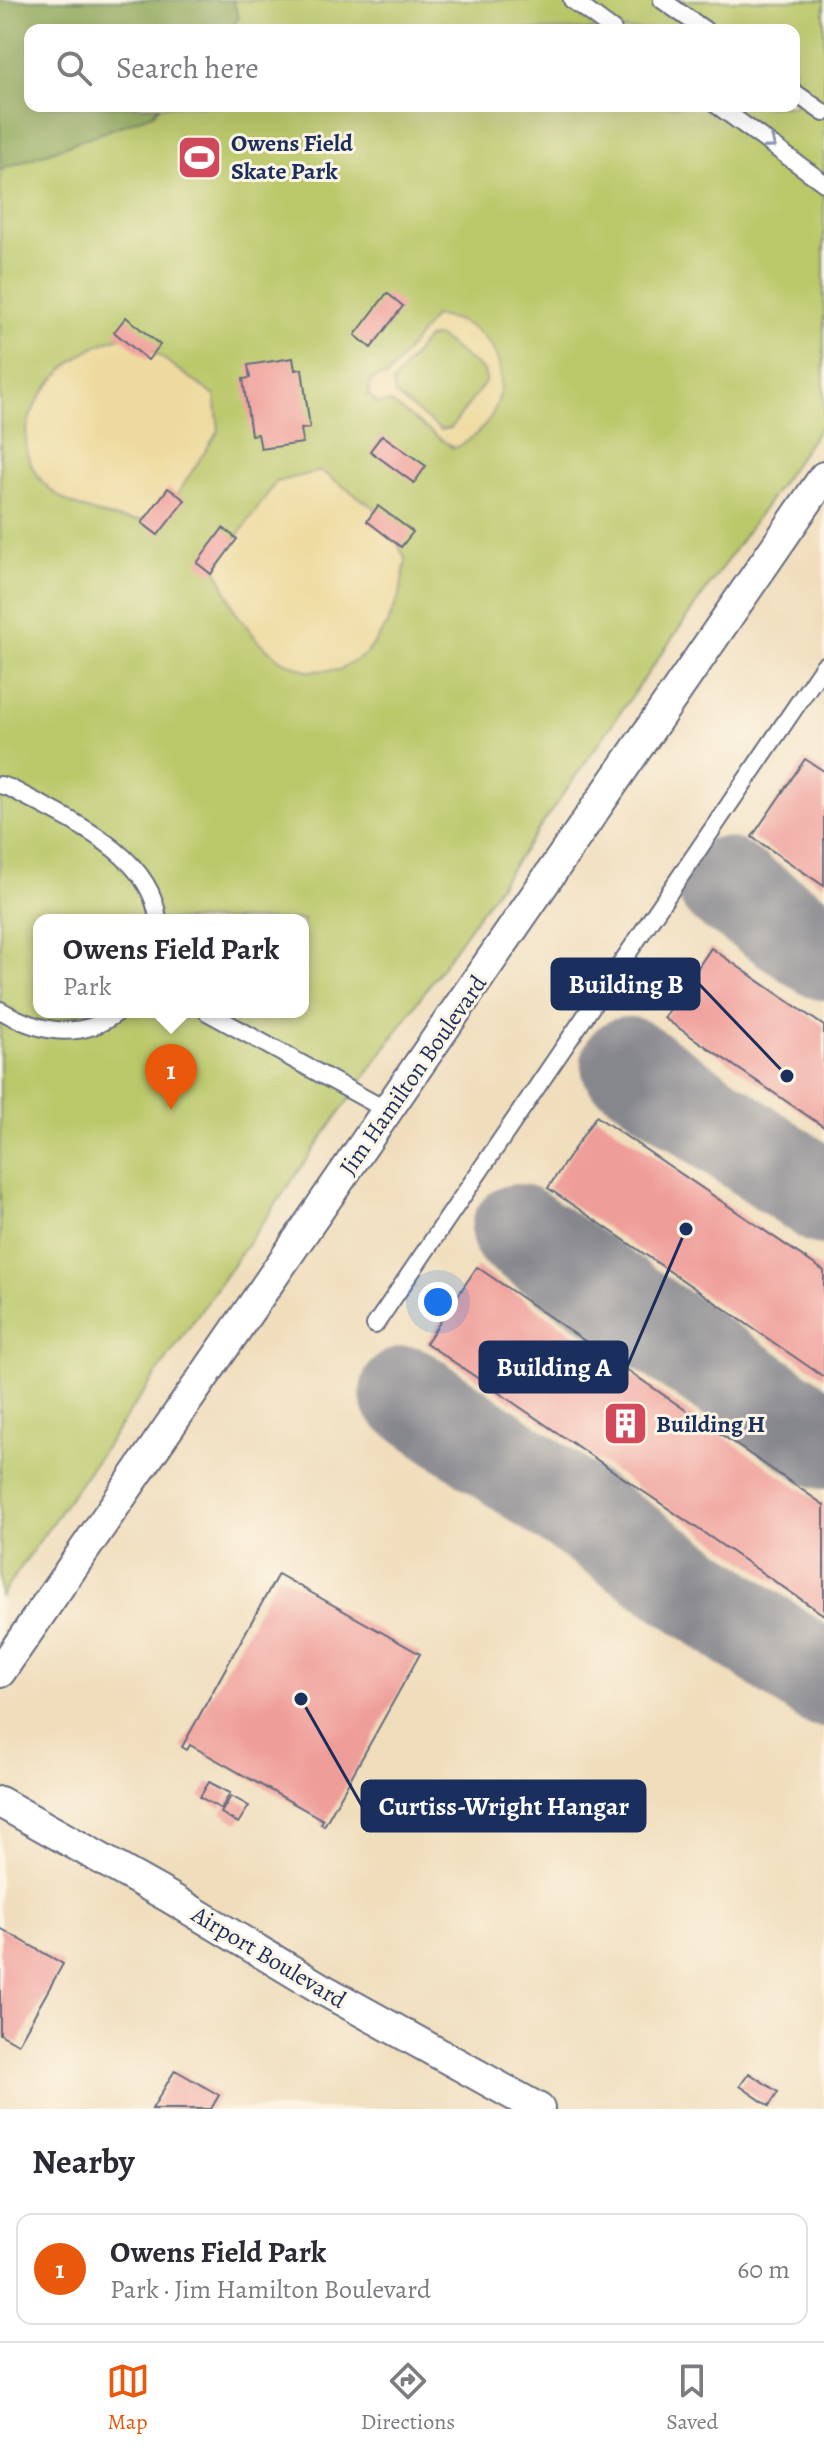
<!DOCTYPE html>
<html lang="en">
<head>
<meta charset="utf-8">
<style>
  body { margin:0; font-family:Alegreya,serif; background:#f2f2f3; color:#2b2b33 }
  .you { position:absolute; left:438px; top:1302px; width:28px; height:28px; margin:-20px; border:6px solid #fff; border-radius:50%; background:#1a73e8; box-shadow:0 0 0 12px #1a73e833 }
  .badge { display:grid; place-items:center; width:52px; height:52px; border-radius:50%; background:#ea580c; color:#fff; font-size:26px; font-weight:700 }
  .pin { position:absolute; translate:-50% -66px; filter:drop-shadow(0 2px 4px #0008) }
  .pin::after { content:''; position:absolute; top:42px; width:28px; height:24px; background:inherit; clip-path:polygon(0 0,100% 0,50% 100%) }
  .popup { position:absolute; left:33px; top:914px; width:276px; height:104px; box-sizing:border-box; display:grid; place-content:center; border-radius:16px; background:#fff; filter:drop-shadow(0 2px 6px #0005); font-size:26px; white-space:nowrap; color:#7c7c81 }
  .popup b { font-size:30px; color:#2b2b33 }
  .popup::after { content:''; position:absolute; left:50%; top:100%; margin-left:-16px; border:16px solid transparent; border-top-color:#fff }
  .list { margin:0; padding:0; list-style:none }
  h2 { display:flex; justify-content:space-between; align-items:center; height:104px; margin:0; padding:0 32px; font-size:34px }
  h2 small { font-size:26px; font-weight:400; color:#7c7c81 }
  .list li { display:grid; grid-template-columns:52px 1fr auto; gap:24px; align-items:center; box-sizing:border-box; height:112px; margin:0 16px 16px; padding:0 16px; border:2px solid #e1e1e2; border-radius:16px }
  .list b { display:block; font-size:30px; white-space:nowrap }
  .list p { margin:0; font-size:26px; white-space:nowrap; color:#7c7c81 }
  .list em { font-size:26px; font-style:normal; color:#7c7c81 }
  .icon { flex:none; width:44px; height:44px; fill:none; stroke:currentColor; stroke-width:2; stroke-linecap:round; stroke-linejoin:round }
  .map { position:relative; flex:none; width:824px; height:2109px; overflow:hidden }
  .search { position:absolute; background:#fff; box-shadow:0 8px 32px #0002; left:24px; right:24px; top:24px; height:88px; display:flex; align-items:center; gap:20px; box-sizing:border-box; padding:0 28px; border-radius:16px; color:#7c7c81; font-size:30px }
  .sheet { height:232px; background:#fff }
  nav { display:flex; justify-content:space-around; align-items:center; box-sizing:border-box; height:112px; border-top:2px solid #e1e1e2; background:#fff; font-size:22px; color:#7c7c81 }
  nav a { display:grid; justify-items:center; gap:4px }
  nav .on { color:#ea580c }
  .map>svg:first-child { display:block }
</style>
</head>
<body>
<div class="map">
<svg width="824" height="2109" viewBox="0 0 824 2109">
  <rect width="100%" height="100%" fill="#fcf5e5"/>
  <filter id="ink" filterUnits="userSpaceOnUse"><feTurbulence type="fractalNoise" baseFrequency=".0125" numOctaves="2"/><feDisplacementMap in="SourceGraphic" scale="16" xChannelSelector="R" yChannelSelector="G"/><feConvolveMatrix kernelMatrix="1 2 1 2 8 2 1 2 1" color-interpolation-filters="sRGB"/></filter>
  <filter id="wash" filterUnits="userSpaceOnUse"><feTurbulence type="fractalNoise" baseFrequency=".006" numOctaves="4" result="noise"/><feDisplacementMap in="SourceGraphic" scale="32" xChannelSelector="R" yChannelSelector="G"/><feGaussianBlur stdDeviation="1.8" result="paint"/><feColorMatrix in="noise" values="0 0 0 0 0 0 0 0 0 0 0 0 0 0 0 0 0 1.4 0 .05"/><feComposite in="paint" operator="in"/></filter>
  <g filter="url(#wash)">
    <rect width="100%" height="100%" fill="#f0ddbc"/>
    <path fill="#bbc86a" stroke="#6b7c64" stroke-width="2" fill-rule="evenodd" d="M0,0h824v422l-824,1175zM30,30h764v76h-764zM39,920h264v92h-264z"/>
    <path fill="#94ac5e" stroke="#586e5e" stroke-width="2" d="M0,0h233l6,18 -11,12h-198v76h130l-7,8 -153,56z"/>
    <path fill="#eeda9e" stroke="#84847e" stroke-width="2" fill-rule="evenodd" d="M434,316c79,6 90,97 23,131l-4,1 -63,-46 -12,2 -10,-10 3,-13 8,-4h8zM438,336l46,35 2,10 -35,47 -10,2 -46,-35 -2,-13 34,-44z
      M130,335l85,61 4,34 -54,83c-7,2 -16,6 -23,7 -14,2 -30,-3 -43,-6 -78,-22 -98,-84 -38,-142 18,-18 44,-33 69,-37z
      M321,471l62,43 23,46 -6,34 -13,31 -21,29 -27,16 -32,1 -26,-11 -22,-18 -24,-31 -19,-44 60,-85z"/>
    <g fill="none" stroke-linecap="round" stroke-linejoin="round">
      <path stroke="#86868d" stroke-width="94" d="M724,884l100,69
        M628,1064l196,134
        M518,1231l306,211
        M407,1393l417,287"/>
    </g>
    <g id="blocks">
      <path fill="#ef9d99" d="M387,293l16,13 -32,42 -16,-13z
        M126,317l34,28 -12,15 -34,-28z
        M293,358l2,12 7,-1 8,59 -9,1 2,14 -42,6 -3,-15 -7,1 -8,-56 7,-1 -2,-13z
        M382,435l44,31 -12,17 -44,-32z
        M168,488l17,12 -27,35 -16,-12z
        M378,506l35,26 -12,15 -34,-26z
        M223,528l14,11 -26,35 -14,-11z
        M805,759l19,12v115l-72,-49z
        M711,948l113,78v101l-160,-109z
        M596,1116l228,155v106l-276,-189z
        M477,1267l347,238v110l-398,-272z
        M278,1574l142,80 -96,172 -3,-2 2,-4 -133,-75 -3,5 -5,-3z
        M209,1782l21,11 -9,16 -21,-12z
        M231,1796l18,10 -11,17 -17,-10z
        M0,1928l63,36 -45,80 -18,-10z
        M175,2070l44,25 -8,14h-59z
        M749,2073l29,19 -9,14 -29,-20z"/>
    </g>
  </g>
  <g filter="url(#ink)">
    <use href="#blocks" fill-opacity="0" stroke="#666c7f" stroke-width="2"/>
    <g fill="none" stroke-linecap="round" stroke-linejoin="round">
      <defs>
        <path id="service" d="M572,0l41,30
          M662,0l43,30
          M794,92l30,21
          M718,106l106,77
          M0,785l10,3c52,29 142,64 148,132
          M0,1010c38,22 80,32 118,2
          M207,1012l181,99
          M375,1325l449,-660"/>
        <path id="minor" d="M0,1672l824,-1195
          M0,1802l169,95 153,92 217,120"/>
      </defs>
      <use href="#service" stroke="#666c7f" stroke-width="20"/>
      <use href="#minor" stroke="#666c7f" stroke-width="34"/>
      <use href="#service" stroke="#fff" stroke-width="16"/>
      <use href="#minor" stroke="#fff" stroke-width="30"/>
    </g>
    <defs><path id="oneway-chevron" d="M-2-3.5L2.5 0L-2 3.5" fill="none" stroke-width="1.6" stroke-linecap="round" stroke-linejoin="round" transform="scale(2)"/></defs>
    <use stroke="#8d97ae" href="#oneway-chevron" transform="translate(771 144) rotate(36)"/>
  </g>
  <defs>
    <symbol id="stadium-square" viewBox="-11 -11 22 22"><rect x="-9" y="-9" width="18" height="18" rx="4" fill="#d1495b" stroke="#fcf5e5"/><path d="M0-5a6.5 5 0 1 0 0 10a6.5 5 0 1 0 0-10ZM-3.5-1.8h7v3.6h-7Z" fill="#fff"/></symbol>
    <symbol id="building-square" viewBox="-11 -11 22 22"><rect x="-9" y="-9" width="18" height="18" rx="4" fill="#d1495b" stroke="#fcf5e5"/><path d="M-4-6H4V6H1V3H-1V6H-4ZM-2.5-4.3h1.7v1.8h-1.7ZM.8-4.3h1.7v1.8H.8ZM-2.5-1h1.7V.8h-1.7ZM.8-1h1.7V.8H.8Z" fill="#fff"/></symbol>
  </defs>
  <g fill-rule="evenodd">
    <use href="#stadium-square" x="174" y="132" width="51" height="51"/>
    <use href="#building-square" x="600" y="1398" width="51" height="51"/>
  </g>
  <g text-anchor="middle" dominant-baseline="central" stroke-width="6" stroke-linejoin="round" paint-order="stroke">
    <g font-size="24" font-weight="bold" fill="#1b2f5e" stroke="#fcf5e5" text-anchor="start">
      <text x="231" y="143">Owens Field<tspan x="231" dy="28">Skate Park</tspan></text>
      <text x="656" y="1424">Building H</text>
    </g>
    <g font-size="24" fill="#1b2f5e" stroke="#fcf5e5">
      <text transform="translate(413 1075) rotate(-55)">Jim Hamilton Boulevard</text>
      <text transform="translate(269 1957) rotate(31)">Airport Boulevard</text>
    </g>
  </g>
  <path fill="none" stroke="#1b2f5e" stroke-width="3" d="M787 1076L699 984M686 1229L627 1367M301 1699L362 1806"/>
  <g fill="#1b2f5e" stroke="#fcf5e5" stroke-width="3">
    <circle cx="787" cy="1076" r="8"/>
    <circle cx="686" cy="1229" r="8"/>
    <circle cx="301" cy="1699" r="8"/>
  </g>
  <g fill="#1b2f5e" stroke="#1b2f5e" stroke-width="3">
    <rect x="552" y="959" width="147" height="50" rx="8"/>
    <rect x="480" y="1342" width="147" height="50" rx="8"/>
    <rect x="362" y="1781" width="283" height="50" rx="8"/>
  </g>
  <g font-size="26" text-anchor="middle" font-weight="bold" fill="#fff">
    <text x="626" y="993">Building B</text>
    <text x="554" y="1376">Building A</text>
    <text x="504" y="1815">Curtiss-Wright Hangar</text>
  </g>
</svg>
<div class="you"></div>
<div class="pin badge" style="left:171px;top:1110px">1</div>
<div class="popup"><b>Owens Field Park</b>Park</div>
<div class="search"><svg class="icon" aria-label="search" viewBox="0 0 24 24"><circle cx="10" cy="10" r="6"/><path d="M15 15l6 6"/></svg>Search here</div>
</div>
<section class="sheet">
<h2>Nearby<small></small></h2>
<ul class="list">
<li><span class="badge">1</span><div><b>Owens Field Park</b><p>Park · Jim Hamilton Boulevard</p></div><em>60 m</em></li>
</ul>
</section>
<nav>
<a class="on"><svg class="icon" aria-label="map" viewBox="0 0 24 24"><path d="M3 6l6-2 6 2 6-2v14l-6 2-6-2-6 2zM9 4v14M15 6v14"/></svg>Map</a>
<a><svg class="icon" aria-label="directions" viewBox="0 0 24 24"><path d="M12 3l9 9-9 9-9-9zM9 14v-3h6M13 9l2 2-2 2"/></svg>Directions</a>
<a><svg class="icon" aria-label="saved" viewBox="0 0 24 24"><path d="M7 4h10v16l-5-4-5 4z"/></svg>Saved</a>
</nav>
</body>
</html>
